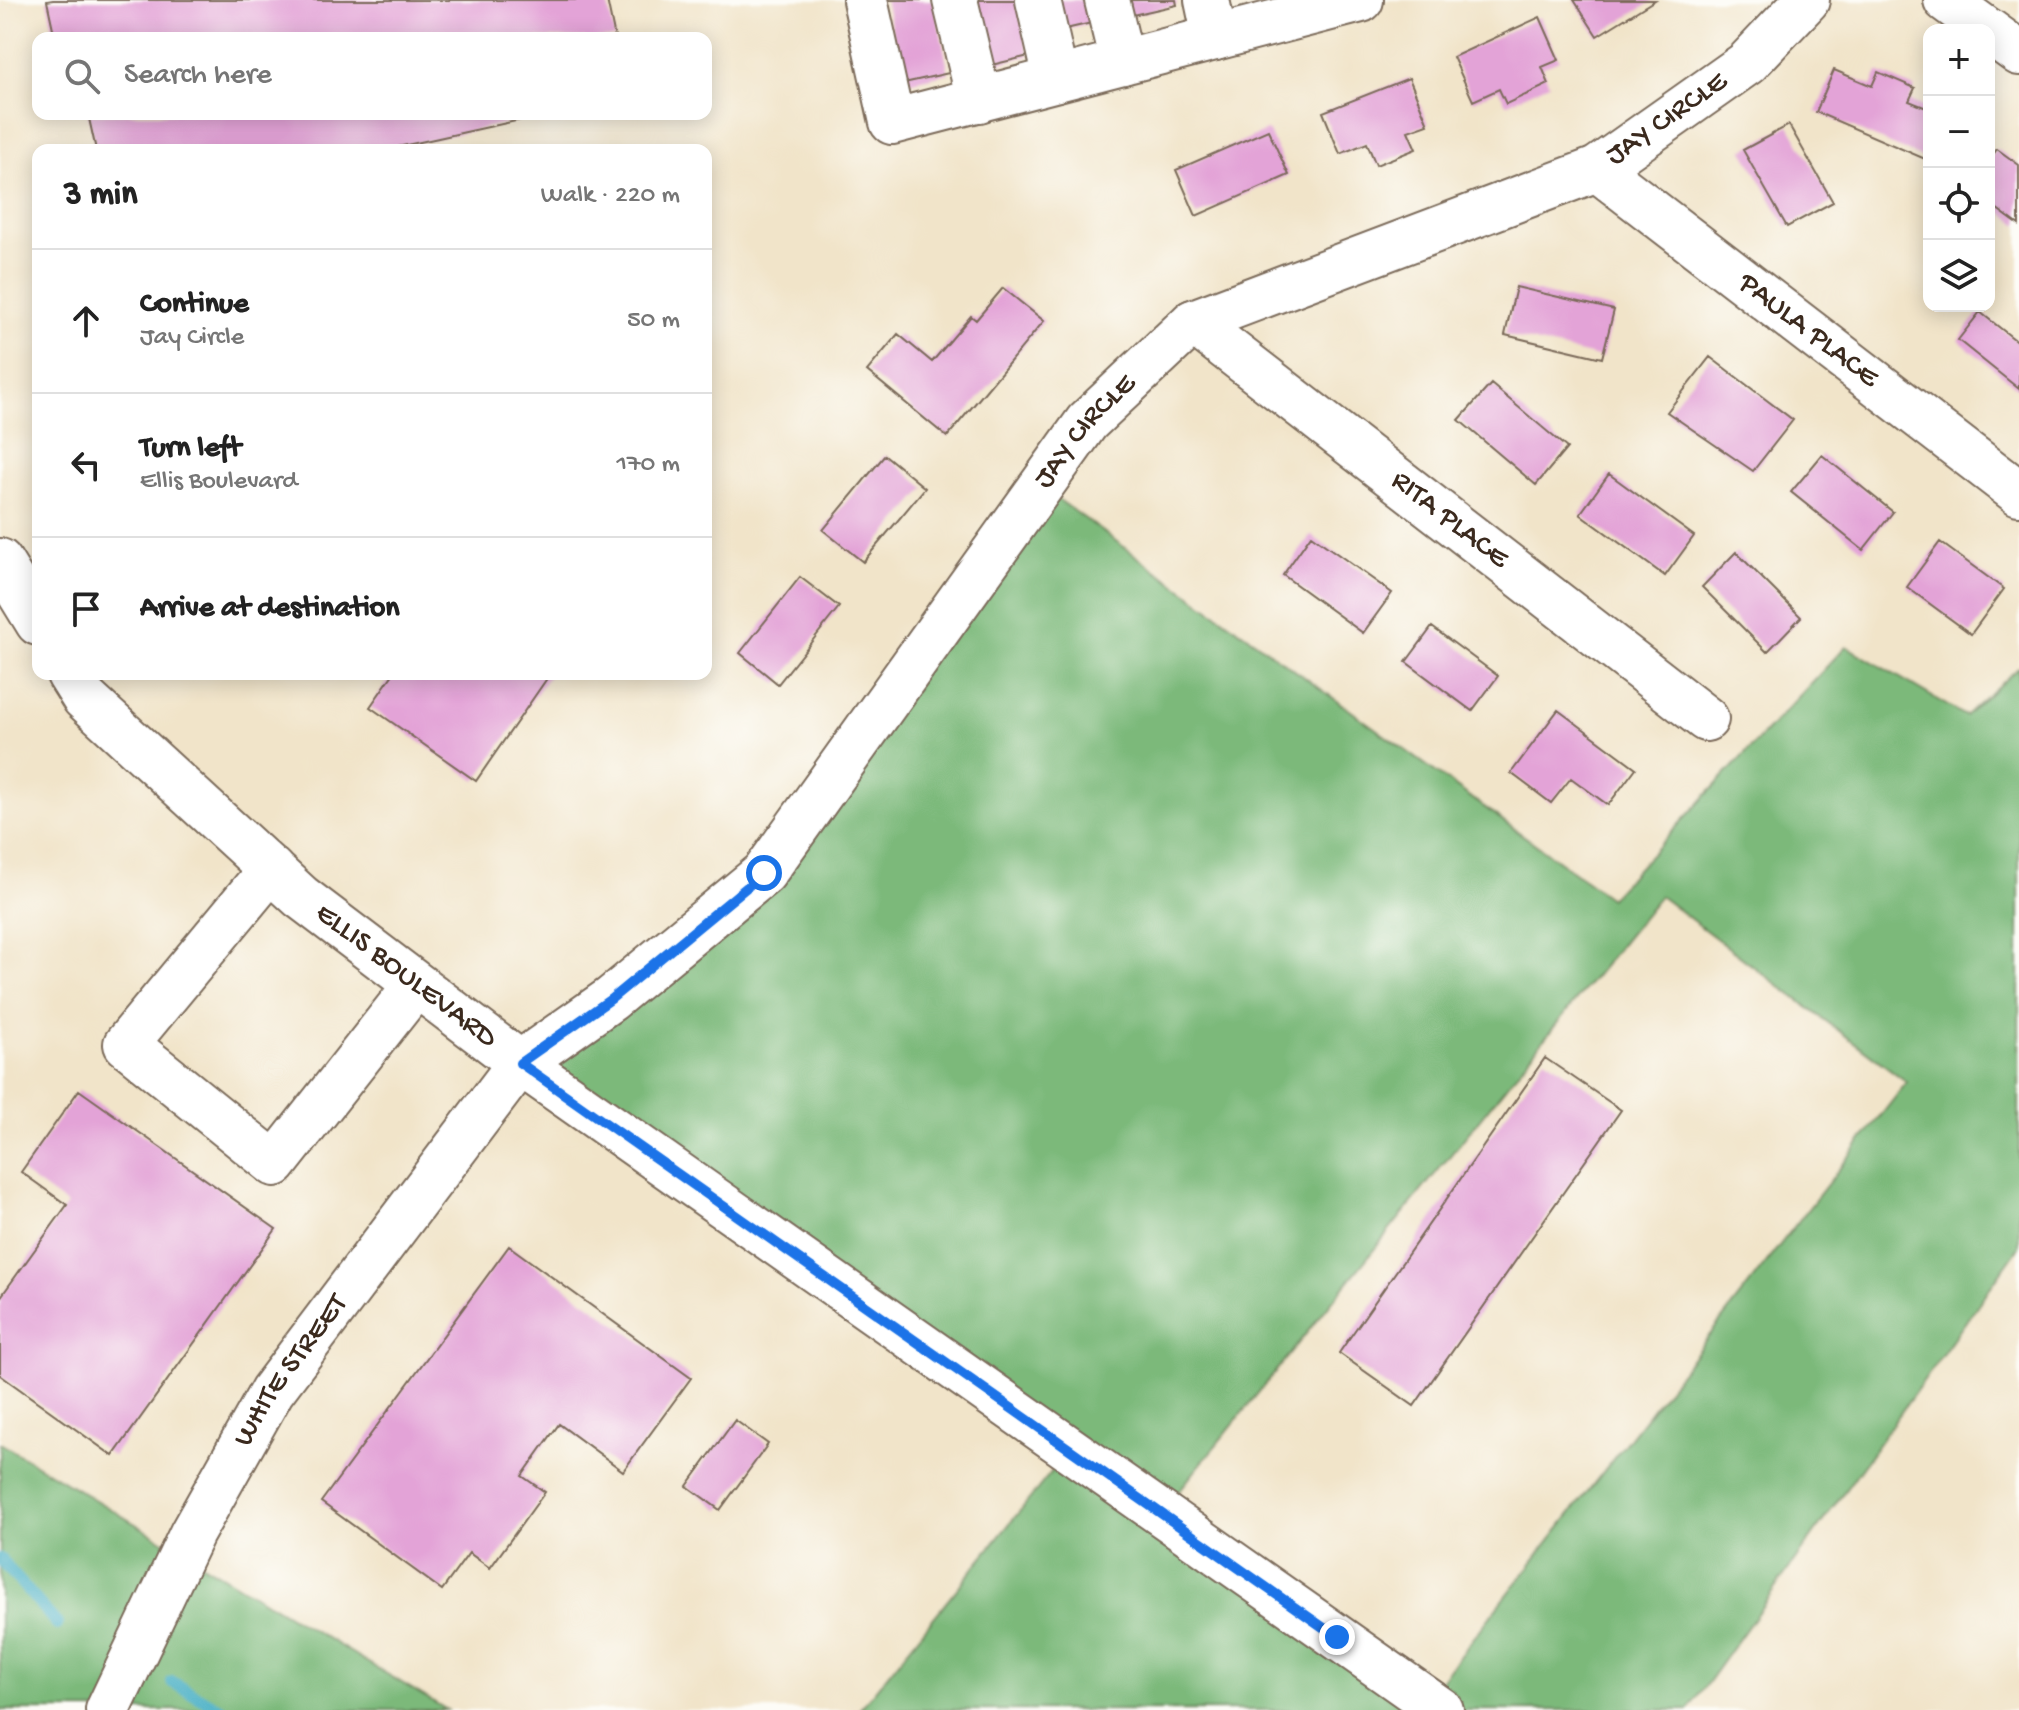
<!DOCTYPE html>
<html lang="en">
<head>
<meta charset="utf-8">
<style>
  body { margin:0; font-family:"Gochi Hand",sans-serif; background:#f2f2f2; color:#222 }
  .controls { position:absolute; right:24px; top:24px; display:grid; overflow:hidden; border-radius:16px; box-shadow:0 4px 20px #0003 }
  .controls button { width:72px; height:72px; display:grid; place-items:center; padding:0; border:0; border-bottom:2px solid #e0e0e0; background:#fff; color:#222; font:40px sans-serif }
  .stop { position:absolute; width:24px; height:24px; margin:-18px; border:6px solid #1a73e8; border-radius:50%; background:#fff }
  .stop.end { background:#1a73e8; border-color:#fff; box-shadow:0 2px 8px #0008 }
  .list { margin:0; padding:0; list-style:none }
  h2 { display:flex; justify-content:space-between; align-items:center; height:104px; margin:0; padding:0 32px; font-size:34px }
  h2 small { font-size:26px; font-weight:400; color:#767676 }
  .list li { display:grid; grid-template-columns:52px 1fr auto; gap:24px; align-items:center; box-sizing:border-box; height:144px; padding:0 32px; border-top:2px solid #e0e0e0 }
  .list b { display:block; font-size:30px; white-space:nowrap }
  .list p { margin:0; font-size:26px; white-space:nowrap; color:#767676 }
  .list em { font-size:26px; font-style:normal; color:#767676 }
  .icon { flex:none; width:44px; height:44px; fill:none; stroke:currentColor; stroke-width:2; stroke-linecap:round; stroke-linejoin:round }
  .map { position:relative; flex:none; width:2019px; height:1710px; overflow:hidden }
  .search { position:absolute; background:#fff; box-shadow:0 4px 20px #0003; left:32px; top:32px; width:680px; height:88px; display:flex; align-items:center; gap:20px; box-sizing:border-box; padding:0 28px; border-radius:16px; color:#767676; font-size:30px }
  .panel { position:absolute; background:#fff; box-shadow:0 4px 20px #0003; left:32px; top:144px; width:680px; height:536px; border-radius:16px }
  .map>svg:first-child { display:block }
</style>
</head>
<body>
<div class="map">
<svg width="2019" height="1710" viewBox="0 0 2019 1710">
  <rect width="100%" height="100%" fill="#fdfcf7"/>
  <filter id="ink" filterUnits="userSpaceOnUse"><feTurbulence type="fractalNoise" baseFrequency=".0125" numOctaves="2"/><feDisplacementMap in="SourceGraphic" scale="16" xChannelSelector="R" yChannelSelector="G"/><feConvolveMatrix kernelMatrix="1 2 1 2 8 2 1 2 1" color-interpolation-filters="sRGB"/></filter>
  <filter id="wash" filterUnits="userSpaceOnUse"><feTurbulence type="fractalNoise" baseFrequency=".006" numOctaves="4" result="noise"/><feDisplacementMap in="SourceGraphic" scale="32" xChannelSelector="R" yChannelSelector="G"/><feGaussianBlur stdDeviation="1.8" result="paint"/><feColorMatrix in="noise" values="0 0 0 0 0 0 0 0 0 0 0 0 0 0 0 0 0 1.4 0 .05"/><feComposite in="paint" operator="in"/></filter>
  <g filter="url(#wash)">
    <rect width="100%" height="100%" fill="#f1e4c9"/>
    <path fill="#7bb97a" stroke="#5b724c" stroke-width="2" fill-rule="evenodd" d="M1041,487l569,411 236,-252 119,70 54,-49v580l-331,463h-829l211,-261 -550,-386 244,-190zM1660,896l247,186 -481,617 -265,-186z
      M0,1443l447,267h-447z"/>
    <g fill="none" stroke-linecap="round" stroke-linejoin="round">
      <path stroke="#45aec4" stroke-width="12" d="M0,1559l57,65
        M172,1682l50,28"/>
    </g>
    <g id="blocks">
      <path fill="#e3a3d7" d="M53,0h554l8,38h-560l-8,-37z
        M885,0h49l15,73 -45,10z
        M968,0h49l12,56 -46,11z
        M1050,0h41l5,22 -39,9z
        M1124,0h52l1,5 -49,11z
        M1574,0h81l-58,36z
        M1540,17l19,43 -17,7 7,17 -43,20 -7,-15 -26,12 -20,-44z
        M1834,70l38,16 6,-14 37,16 -6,13 20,8v41l-4,9 -109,-47z
        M1409,78l19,46 -20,7 8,18 -40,16 -9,-22 -27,11 -17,-42z
        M88,114h455v1l-159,35h-288z
        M1789,125l44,77 -46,25 -44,-77z
        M1268,130l21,45 -93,41 -20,-46z
        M1997,149l22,16v60l-30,-22v-43z
        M1516,287l98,23 -12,48 -97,-23z
        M1003,288l41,33 -97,116 -80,-66 31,-37 34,28 39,-46 5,4z
        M1980,312l39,31v46l-61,-49z
        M1710,357l83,63 -40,51 -86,-59z
        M1491,384l76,64 -31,37 -77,-65z
        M885,455l40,33 -62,74 -40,-32z
        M1822,455l71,57 -30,38 -72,-58z
        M1609,474l85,62 -29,40 -85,-62z
        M1311,535l81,58 -29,40 -80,-58z
        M1940,542l64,47 -33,45 -64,-47z
        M1736,552l65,65 -34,35 -65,-65z
        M800,577l39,30 -61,77 -38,-31z
        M1432,627l66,49 -26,35 -66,-49z
        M393,674h157l-74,107 -106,-74z
        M1558,710l78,58 -28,37 -37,-27 -20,25 -40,-30z
        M1545,1058l76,52 -207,296 -75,-53z
        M79,1090l197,139 -163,227 -113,-81v-77l67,-93 -46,-33z
        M509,1246l182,132 -68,93 -64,-47 -37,52 23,16 -55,76 -21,-15 -27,37 -121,-88z
        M735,1420l33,24 -48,66 -33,-24z"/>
    </g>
  </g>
  <g filter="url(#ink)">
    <use href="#blocks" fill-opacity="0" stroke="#7b6b5a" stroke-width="2"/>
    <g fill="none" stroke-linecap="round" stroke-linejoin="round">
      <defs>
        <g id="minor">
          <path d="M865,0l27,122 469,-122"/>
          <path d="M955,0l24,100"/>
          <path d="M1038,0l18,79"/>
          <path d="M1107,0l15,62"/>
          <path d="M1207,0l8,38"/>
          <path d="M1946,0l41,30"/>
          <path d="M1989,31l30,22"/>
          <path id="s1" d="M1597,169l422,324"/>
          <path id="s2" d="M1193,322l513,397"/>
          <path d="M0,561l38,62"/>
          <path id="s3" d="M69,674l15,24 217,199 219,166 921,647"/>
          <path d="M271,869l-145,175 149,120 141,-179"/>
          <path id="s4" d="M108,1710l84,-177 80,-142 248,-328 91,-64 153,-126 323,-451 106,-100 404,-153 150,-106 60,-63"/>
        </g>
      </defs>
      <use href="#minor" stroke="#7b6b5a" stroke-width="48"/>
      <use href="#minor" stroke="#fff" stroke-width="44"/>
    </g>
  </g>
  <g fill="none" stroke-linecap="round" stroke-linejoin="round" filter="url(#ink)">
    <path stroke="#1a73e8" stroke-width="10" d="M764,873l-153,126 -91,64 817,574"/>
  </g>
  <g text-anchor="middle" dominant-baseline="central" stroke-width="6" stroke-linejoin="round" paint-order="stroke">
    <g font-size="30" fill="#3b2a1e" stroke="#fdfcf7">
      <text stroke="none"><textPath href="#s4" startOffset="2298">JAY CIRCLE</textPath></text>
      <text stroke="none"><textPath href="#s1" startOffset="266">PAULA PLACE</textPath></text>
      <text stroke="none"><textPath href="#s4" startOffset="1626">JAY CIRCLE</textPath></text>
      <text stroke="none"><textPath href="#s2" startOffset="324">RITA PLACE</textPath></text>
      <text stroke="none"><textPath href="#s3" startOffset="454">ELLIS BOULEVARD</textPath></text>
      <text stroke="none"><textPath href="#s4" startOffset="386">WHITE STREET</textPath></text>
    </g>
  </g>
</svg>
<div class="controls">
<button>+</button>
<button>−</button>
<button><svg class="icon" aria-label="locate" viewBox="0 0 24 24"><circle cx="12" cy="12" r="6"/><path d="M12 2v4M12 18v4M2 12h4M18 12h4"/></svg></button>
<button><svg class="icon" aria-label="layers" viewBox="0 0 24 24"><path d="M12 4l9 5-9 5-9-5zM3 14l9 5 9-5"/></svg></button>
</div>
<div class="stop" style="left:764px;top:873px"></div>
<div class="stop end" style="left:1337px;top:1637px"></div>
<div class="search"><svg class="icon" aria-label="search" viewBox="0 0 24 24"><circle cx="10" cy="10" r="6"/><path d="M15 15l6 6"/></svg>Search here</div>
<section class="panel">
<h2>3 min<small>Walk · 220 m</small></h2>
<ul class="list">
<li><svg class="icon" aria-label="ahead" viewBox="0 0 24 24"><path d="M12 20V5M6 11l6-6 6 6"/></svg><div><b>Continue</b><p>Jay Circle</p></div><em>50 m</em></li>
<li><svg class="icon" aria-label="left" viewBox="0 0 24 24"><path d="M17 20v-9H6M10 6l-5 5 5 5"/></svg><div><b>Turn left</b><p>Ellis Boulevard</p></div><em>170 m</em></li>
<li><svg class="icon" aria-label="arrive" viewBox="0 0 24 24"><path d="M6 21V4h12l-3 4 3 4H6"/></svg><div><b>Arrive at destination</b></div></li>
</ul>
</section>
</div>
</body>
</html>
